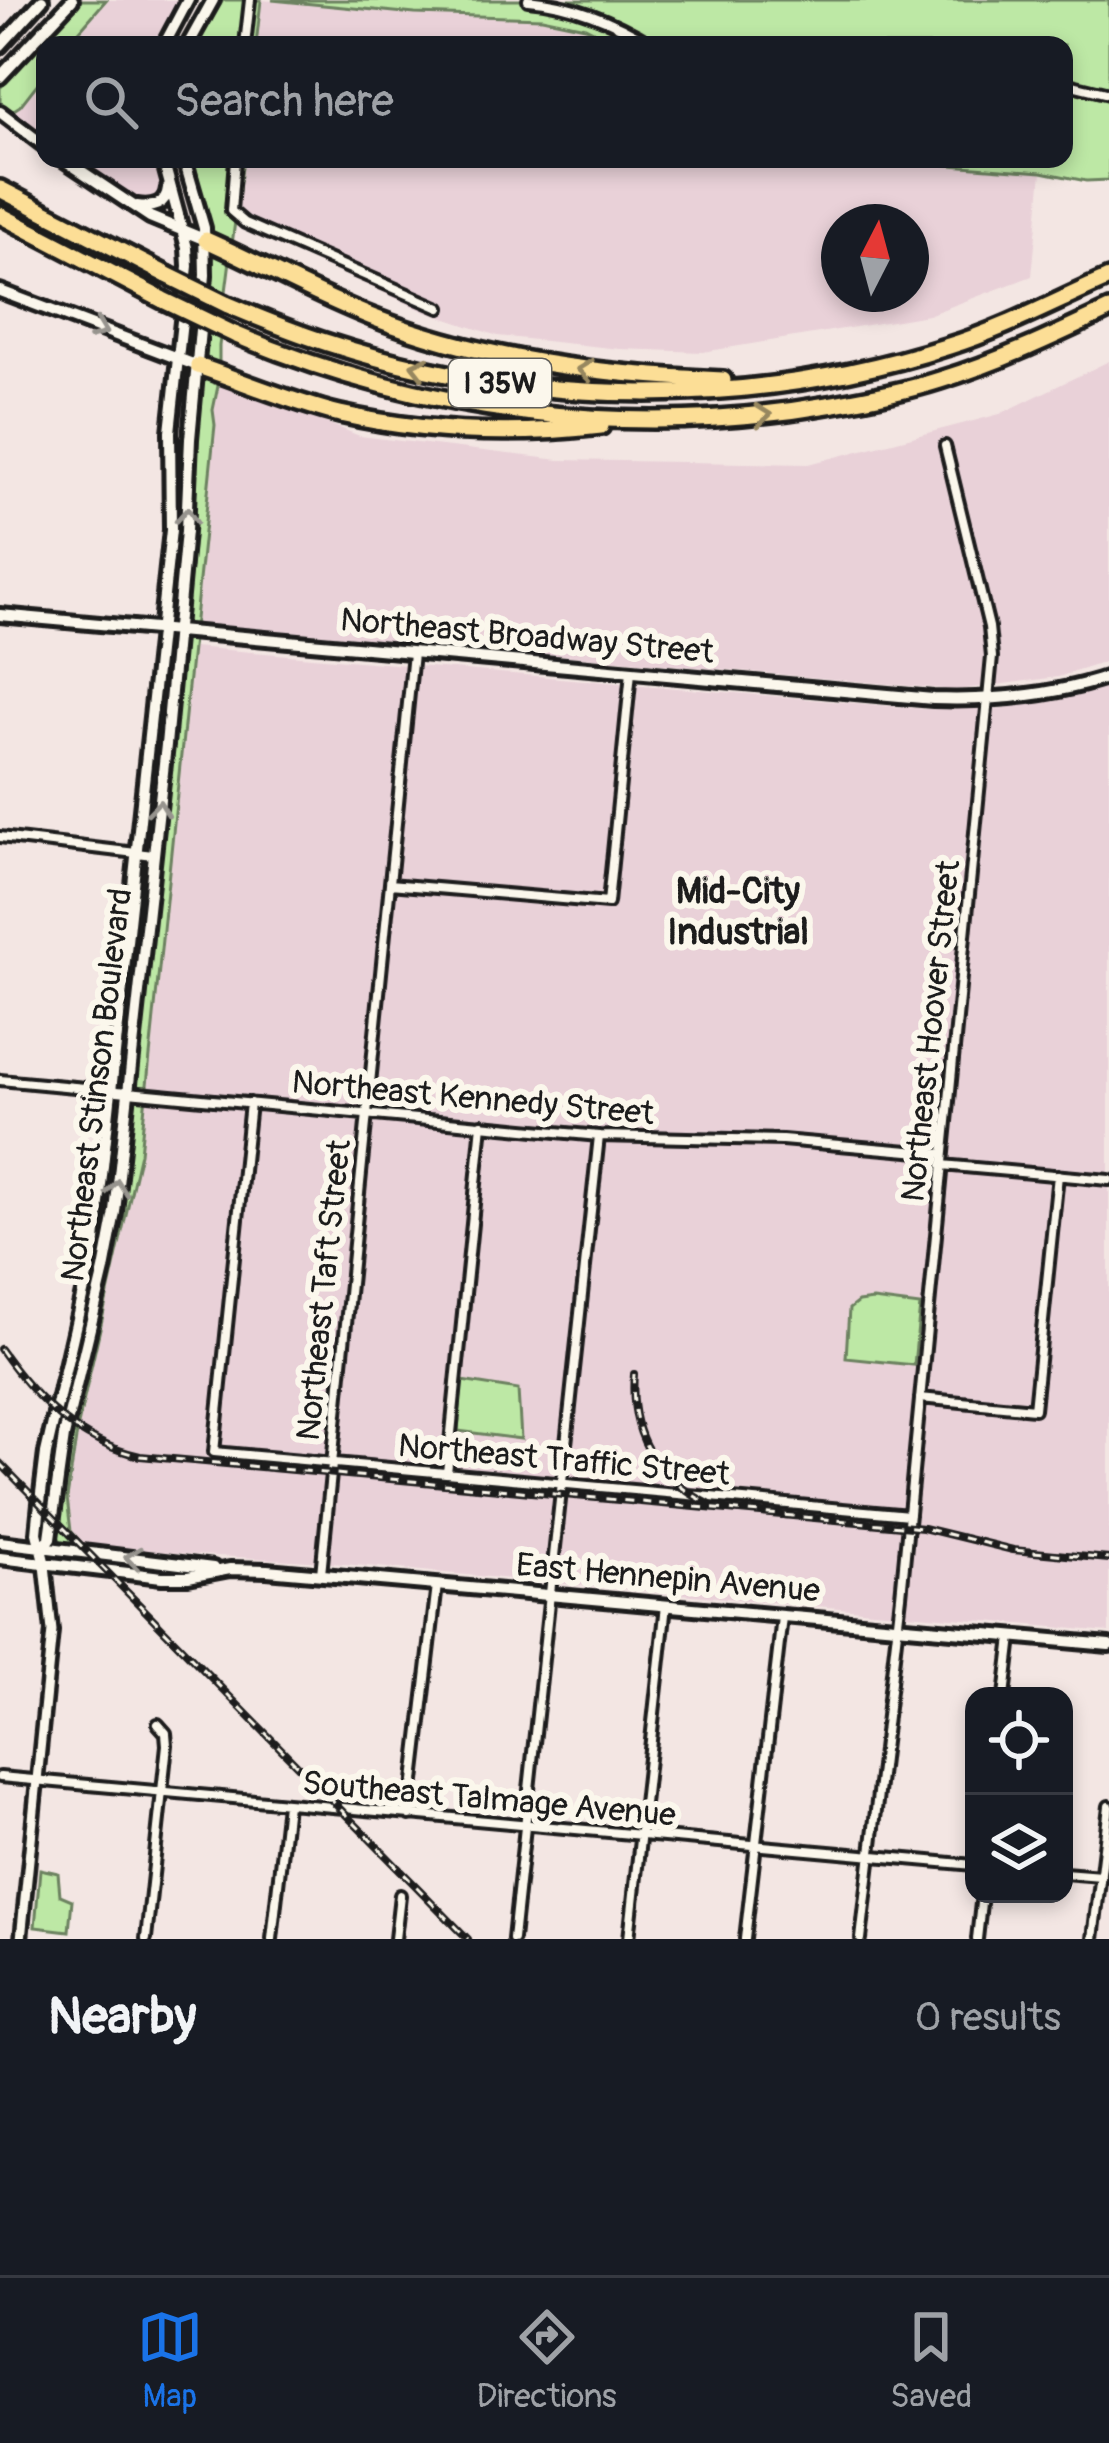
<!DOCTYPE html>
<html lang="en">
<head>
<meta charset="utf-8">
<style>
  body { margin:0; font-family:Pangolin,sans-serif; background:#242831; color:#f1f3f6 }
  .controls { position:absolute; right:36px; bottom:36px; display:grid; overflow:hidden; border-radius:24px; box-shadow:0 6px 18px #0003 }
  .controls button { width:108px; height:108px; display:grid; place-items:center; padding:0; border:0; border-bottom:3px solid #363941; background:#171b24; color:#f1f3f6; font:60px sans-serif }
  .compass { position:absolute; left:821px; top:204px; width:108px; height:108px; border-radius:50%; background:#171b24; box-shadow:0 6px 18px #0003; rotate:6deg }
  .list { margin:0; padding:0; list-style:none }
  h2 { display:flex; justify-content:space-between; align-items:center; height:156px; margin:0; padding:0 48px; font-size:51px }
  h2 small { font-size:39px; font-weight:400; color:#9ea1a6 }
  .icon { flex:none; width:66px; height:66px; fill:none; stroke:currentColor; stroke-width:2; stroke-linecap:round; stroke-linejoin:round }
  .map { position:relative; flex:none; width:1109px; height:1939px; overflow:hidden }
  .search { position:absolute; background:#171b24; box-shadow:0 6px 18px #0003; left:36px; right:36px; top:36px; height:132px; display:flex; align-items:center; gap:30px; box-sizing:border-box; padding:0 42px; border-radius:24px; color:#9ea1a6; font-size:45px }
  .sheet { height:336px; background:#171b24 }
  nav { display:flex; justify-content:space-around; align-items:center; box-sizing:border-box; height:168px; border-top:3px solid #363941; background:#171b24; font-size:33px; color:#9ea1a6 }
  nav a { display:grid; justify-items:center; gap:6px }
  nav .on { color:#1a73e8 }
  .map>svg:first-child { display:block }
</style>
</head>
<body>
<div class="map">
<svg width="1109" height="1939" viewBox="0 0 1109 1939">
  <rect width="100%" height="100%" fill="#f3e6e3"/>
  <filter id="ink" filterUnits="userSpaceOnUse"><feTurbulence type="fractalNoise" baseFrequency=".00833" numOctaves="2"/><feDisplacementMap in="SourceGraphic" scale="24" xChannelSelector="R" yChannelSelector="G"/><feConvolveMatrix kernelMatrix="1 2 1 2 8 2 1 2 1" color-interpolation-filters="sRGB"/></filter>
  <g filter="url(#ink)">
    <path fill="#e9d1d8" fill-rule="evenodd" d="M106,0h76l-23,45h-92z
      M261,0l154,14 127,4 43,9 36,18h-365z
      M45,74v60l-33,-23 8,-5z
      M80,159h77l7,24 -7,15 -10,3 -11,-3z
      M243,159h628l171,13 -10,104 -104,39 -225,37 -83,-3 -122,-13 -72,-24 -190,-87zM839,222h72v72h-72z
      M1109,361v300l-51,16 -102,13 -760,-67 19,-198 -2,-15 6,-29 141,55 199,24 250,4 191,-50z
      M193,647l732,62h72l46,-7 66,-19v949l-799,-71 -113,-6 -112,-11 -14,-13 -4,-33 11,-73 62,-272z"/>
    <path fill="#bde8a5" stroke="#6c8260" stroke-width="3" d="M80,0h26l-39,45h-22v29l-25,32 -20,13v-31z
      M223,0h38l-5,45h-59z
      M272,0h837v180l-23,1 -44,-9 -171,-13h193v-114h-443l-36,-18 -43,-9 -127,-4z
      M194,159h49l-24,187v35l-6,29 2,15 -75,728 -62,272 -11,73 4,33 14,16 -23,-3 -6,-12 11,-87 48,-201 12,-71 68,-646 1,-91 18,-182z
      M873,1300l47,6 -6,59 -68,-7 3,-49 9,-7z
      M462,1381l56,9 3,49 -63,-8z
      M40,1869l18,4 2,22 12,5 -3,31 -34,-4z"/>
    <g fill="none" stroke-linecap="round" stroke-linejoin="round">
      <defs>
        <path id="minor" d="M528,0c46,4 86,21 125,45
          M245,45l5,-45
          M1064,83l45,11
          M235,159l-4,52 14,12 195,85
          M0,837l153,18
          M390,884l218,19 23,-231
          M0,1080l599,56 183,4 161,14
          M250,1103l-36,349 695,63
          M942,1165l167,15
          M920,1398l114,11 24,-234
          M447,1473l35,-349
          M321,1574l92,-921
          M1005,1696l7,-59
          M0,1777l974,88
          M410,1815l27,-230
          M1064,1873l37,3
          M146,1939l21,-194 -1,-12 -8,-9
          M272,1939l15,-135
          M395,1939l5,-44
          M513,1939l86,-803
          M629,1939l37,-334
          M745,1939l37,-322
          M861,1939l40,-343 91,-939 -3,-30 -44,-181
          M977,1939l5,-45
          M1093,1939l16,-133"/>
        <path id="tertiary" d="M21,1939l31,-308 -7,-66"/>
        <path id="secondary" d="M164,45l24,-45
          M188,45l25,-45
          M0,46l42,-46
          M0,77l72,-77
          M0,112l45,34
          M63,159l87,58 56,23
          M137,206c15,2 29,0 31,-18
          M0,291l198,75
          M0,615l933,84c60,2 119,-3 176,-22
          M0,1542l213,26
          M43,1547l7,-9 14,-102 40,-166 11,-58 51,-467 20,-214 4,-92 15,-164 -1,-47 -20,-69
          M0,1558l162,19h26l42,-8 37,1 842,75
          M45,1565l-8,-32 4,-40 5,-40 49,-212 76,-711 -1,-98 18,-166 -1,-18 -24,-89"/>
        <path id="motorway" d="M0,189l167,86
          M0,215l163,85
          M206,240c56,25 109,55 166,77 113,44 231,58 351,63
          M226,304c33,14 67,28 102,39 199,65 422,67 621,3 55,-17 107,-45 160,-68
          M234,334c189,80 397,106 600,70 35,-6 72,-13 106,-24 59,-18 114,-44 169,-70
          M198,366c47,16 93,36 142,48 85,19 176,22 261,12"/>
      </defs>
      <use href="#minor" stroke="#1c1c1c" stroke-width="16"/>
      <use href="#tertiary" stroke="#1c1c1c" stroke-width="18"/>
      <use href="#secondary" stroke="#1c1c1c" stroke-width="20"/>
      <use href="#motorway" stroke="#1c1c1c" stroke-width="24"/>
      <use href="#minor" stroke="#fbf7ec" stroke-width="8"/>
      <use href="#tertiary" stroke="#fbf7ec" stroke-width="9"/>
      <use href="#secondary" stroke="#fbf7ec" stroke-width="10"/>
      <use href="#motorway" stroke="#fcde96" stroke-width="15"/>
      <defs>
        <path id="rail" d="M0,1349c36,51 77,93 140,107l783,72 90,22 96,9
          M634,1374c-5,61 21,103 75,130
          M0,1463l468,476"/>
      </defs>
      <use href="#rail" stroke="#1c1c1c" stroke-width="8"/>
      <use href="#rail" stroke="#fbf7ec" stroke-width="3" stroke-dasharray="9" stroke-linecap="butt"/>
      <defs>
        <path id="motorway-bridge" d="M167,275l59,29
          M163,300l71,34"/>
      </defs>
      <use href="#motorway-bridge" stroke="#1c1c1c" stroke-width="24" stroke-linecap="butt"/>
      <use href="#motorway-bridge" stroke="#fcde96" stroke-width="15"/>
    </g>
    <defs><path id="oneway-chevron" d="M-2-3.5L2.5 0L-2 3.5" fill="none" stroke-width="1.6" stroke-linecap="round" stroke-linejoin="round" transform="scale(3)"/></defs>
    <g stroke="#97948e">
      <use href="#oneway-chevron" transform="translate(99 330) rotate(21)"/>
      <use href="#oneway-chevron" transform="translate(187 516) rotate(-86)"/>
      <use href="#oneway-chevron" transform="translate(159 809) rotate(-84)"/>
      <use href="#oneway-chevron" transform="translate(117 1188) rotate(-84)"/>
      <use href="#oneway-chevron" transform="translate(133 1558) rotate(-173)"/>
    </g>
    <g stroke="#97875f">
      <use href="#oneway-chevron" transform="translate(419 367) rotate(-166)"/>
      <use href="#oneway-chevron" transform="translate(585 370) rotate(-173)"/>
      <use href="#oneway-chevron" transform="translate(763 415) rotate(-6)"/>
    </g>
  </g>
  <g text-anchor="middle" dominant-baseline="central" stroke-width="12" stroke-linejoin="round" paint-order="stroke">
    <rect fill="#fbf7ec" stroke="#5f5e5a" stroke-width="3" x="449" y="359" width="102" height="48" rx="9"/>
    <g font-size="30" font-weight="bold" fill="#1c1c1c">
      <text x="500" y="383">I 35W</text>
    </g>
    <g font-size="33" fill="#1c1c1c" stroke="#fbf7ec">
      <text transform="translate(527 636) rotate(5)">Northeast Broadway Street</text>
      <text transform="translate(931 1031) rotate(-84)">Northeast Hoover Street</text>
      <text transform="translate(97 1085) rotate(-83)">Northeast Stinson Boulevard</text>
      <text transform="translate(473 1098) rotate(5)">Northeast Kennedy Street</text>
      <text transform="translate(324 1290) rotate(-84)">Northeast Taft Street</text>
      <text transform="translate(564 1460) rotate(5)">Northeast Traffic Street</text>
      <text transform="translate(668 1578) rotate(5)">East Hennepin Avenue</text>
      <text transform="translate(489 1799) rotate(5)">Southeast Talmage Avenue</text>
    </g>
    <g font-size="36" font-weight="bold" fill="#1c1c1c" stroke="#fbf7ec">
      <text x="738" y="891">Mid-City<tspan x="738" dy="41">Industrial</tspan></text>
    </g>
  </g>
</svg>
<div class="controls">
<button><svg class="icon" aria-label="locate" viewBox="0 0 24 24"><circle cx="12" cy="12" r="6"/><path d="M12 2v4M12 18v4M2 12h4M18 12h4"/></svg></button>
<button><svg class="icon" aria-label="layers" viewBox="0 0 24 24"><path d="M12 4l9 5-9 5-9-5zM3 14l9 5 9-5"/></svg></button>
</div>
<svg class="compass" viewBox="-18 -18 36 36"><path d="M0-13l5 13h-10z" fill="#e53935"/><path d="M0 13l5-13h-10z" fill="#9ea1a6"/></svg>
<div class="search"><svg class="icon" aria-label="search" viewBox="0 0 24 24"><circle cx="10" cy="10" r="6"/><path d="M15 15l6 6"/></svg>Search here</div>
</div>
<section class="sheet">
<h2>Nearby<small>0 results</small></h2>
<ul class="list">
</ul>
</section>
<nav>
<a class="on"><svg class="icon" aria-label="map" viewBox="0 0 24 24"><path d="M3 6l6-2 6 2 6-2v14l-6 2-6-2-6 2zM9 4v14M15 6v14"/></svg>Map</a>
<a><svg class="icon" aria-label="directions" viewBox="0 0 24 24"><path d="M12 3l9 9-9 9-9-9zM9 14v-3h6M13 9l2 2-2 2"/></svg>Directions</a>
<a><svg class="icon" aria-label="saved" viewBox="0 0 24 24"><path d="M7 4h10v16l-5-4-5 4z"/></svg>Saved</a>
</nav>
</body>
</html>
